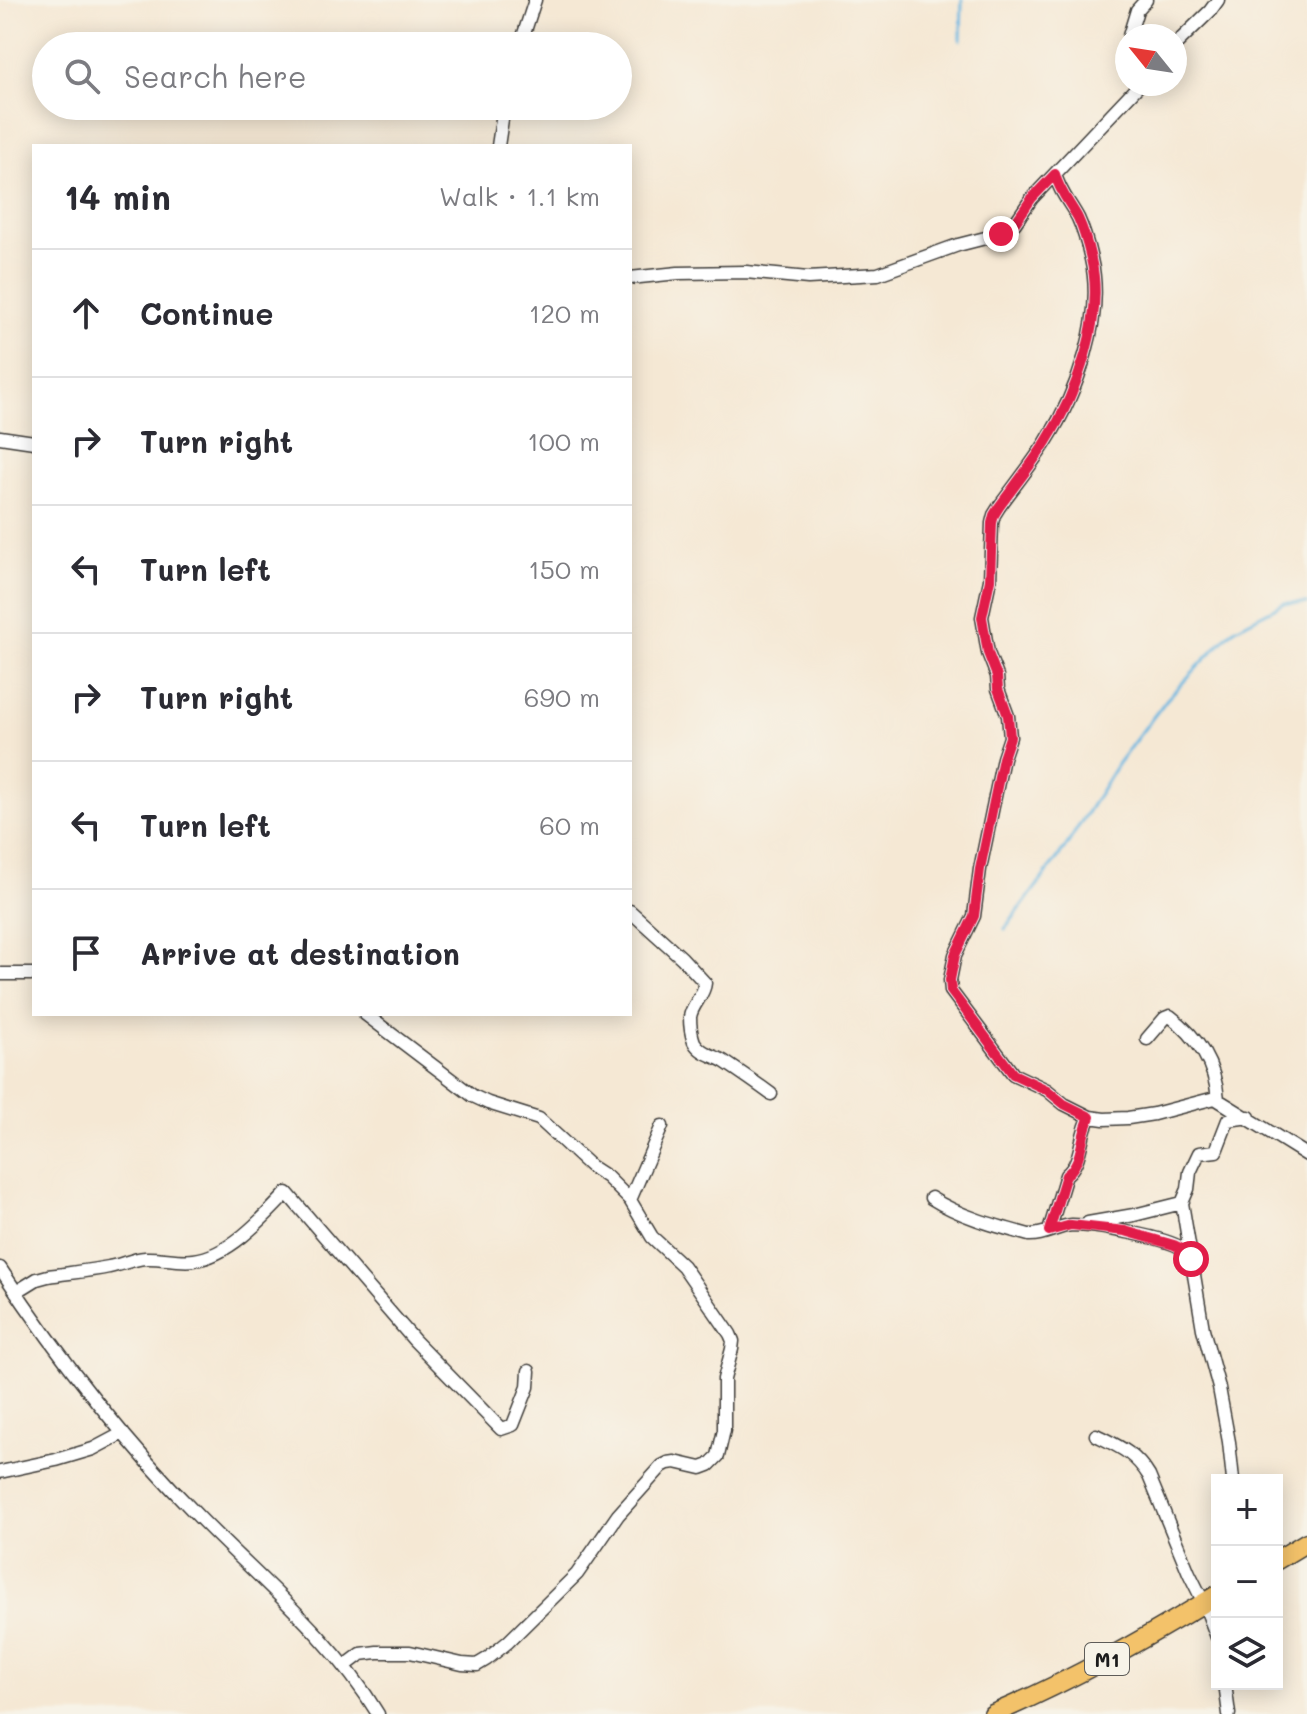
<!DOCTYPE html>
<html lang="en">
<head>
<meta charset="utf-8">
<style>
  body { margin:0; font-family:Mali,sans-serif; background:#f2f2f3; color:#2b2b33 }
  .controls { position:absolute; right:24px; bottom:24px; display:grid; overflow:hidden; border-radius:0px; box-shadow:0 4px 20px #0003 }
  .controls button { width:72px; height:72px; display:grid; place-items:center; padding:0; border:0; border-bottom:2px solid #e1e1e2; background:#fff; color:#2b2b33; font:40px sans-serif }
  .compass { position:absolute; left:1115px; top:24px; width:72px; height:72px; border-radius:50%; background:#fff; box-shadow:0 4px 20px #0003; rotate:300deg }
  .stop { position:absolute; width:24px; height:24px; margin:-18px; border:6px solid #e11d48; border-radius:50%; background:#fff }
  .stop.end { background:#e11d48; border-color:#fff; box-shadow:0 2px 8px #0008 }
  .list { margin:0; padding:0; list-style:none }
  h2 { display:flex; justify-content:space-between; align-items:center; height:104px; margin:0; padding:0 32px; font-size:34px }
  h2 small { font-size:26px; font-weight:400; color:#7c7c81 }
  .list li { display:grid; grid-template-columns:52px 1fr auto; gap:24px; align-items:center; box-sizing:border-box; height:128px; padding:0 32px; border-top:2px solid #e1e1e2 }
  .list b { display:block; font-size:30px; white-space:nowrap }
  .list em { font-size:26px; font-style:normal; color:#7c7c81 }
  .icon { flex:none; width:44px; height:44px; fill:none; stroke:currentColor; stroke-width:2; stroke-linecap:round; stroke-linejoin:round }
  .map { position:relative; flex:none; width:1307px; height:1714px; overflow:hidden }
  .search { position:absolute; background:#fff; box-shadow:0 4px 20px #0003; left:32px; top:32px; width:600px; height:88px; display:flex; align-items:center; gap:20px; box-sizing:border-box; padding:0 28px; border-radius:44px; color:#7c7c81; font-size:30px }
  .panel { position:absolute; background:#fff; box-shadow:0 4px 20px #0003; left:32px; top:144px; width:600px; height:872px; border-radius:0px }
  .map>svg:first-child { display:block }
</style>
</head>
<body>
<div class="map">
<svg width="1307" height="1714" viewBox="0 0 1307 1714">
  <rect width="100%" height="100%" fill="#f7f3e8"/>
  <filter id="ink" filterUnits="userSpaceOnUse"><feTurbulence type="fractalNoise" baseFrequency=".0125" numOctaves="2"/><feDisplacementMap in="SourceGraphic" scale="16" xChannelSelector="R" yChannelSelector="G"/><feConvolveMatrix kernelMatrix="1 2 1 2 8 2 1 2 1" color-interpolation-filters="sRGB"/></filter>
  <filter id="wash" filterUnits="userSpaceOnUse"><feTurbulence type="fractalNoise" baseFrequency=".006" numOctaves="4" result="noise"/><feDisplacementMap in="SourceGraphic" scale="32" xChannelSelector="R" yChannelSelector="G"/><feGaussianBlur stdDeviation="1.8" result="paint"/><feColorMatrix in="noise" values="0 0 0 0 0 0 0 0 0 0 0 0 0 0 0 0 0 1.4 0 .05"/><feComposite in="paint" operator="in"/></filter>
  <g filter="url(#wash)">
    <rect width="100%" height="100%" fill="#f5e8d4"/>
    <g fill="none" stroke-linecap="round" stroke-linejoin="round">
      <path stroke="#66b6e1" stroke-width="3" d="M961,40l1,-40
        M1005,929l60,-81 53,-85 49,-64 67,-70 50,-26h23"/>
    </g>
  </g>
  <g filter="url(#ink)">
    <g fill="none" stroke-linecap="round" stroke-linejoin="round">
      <defs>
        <path id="minor" d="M1129,36l8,-26 9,-10
          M1175,45l35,-34 8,-11
          M520,46l15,-46
          M1127,48v16
          M498,146l6,-40
          M1055,174c4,17 15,29 23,44 6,13 10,28 13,41 14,58 -14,134 -45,183 -14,22 -31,43 -47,65l-5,8 -2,8 -2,57 -8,37 6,36 9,23 1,13 10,27 2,21 -7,21 -23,111 -6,47 -19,39 -5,25 1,11 62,83 34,16 17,14 26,13 14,2 24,-1 26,-4 61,-16 92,57
          M630,278l48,-5 68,-1 62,6 70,-4 80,-29 43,-11 14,-11 17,-25 108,-114
          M0,437l34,5
          M630,911l52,47 23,25c-1,13 -13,21 -15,34 0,8 1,17 4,25 7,12 20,13 31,20 15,10 31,21 46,32
          M0,974h34
          M1147,1039l18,-21 5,-2c28,21 45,48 48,83
          M931,1198c30,19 65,28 98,37 15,1 29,-9 43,-10 22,0 94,12 111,24 2,2 7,7 8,10
          M630,1200l32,-74
          M1088,1223l46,-8 48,-12
          M1049,1231l17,-56c17,-13 13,-40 24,-58
          M0,1268c58,88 124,173 198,248 62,64 133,120 180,198
          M16,1292l21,-13 11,-3c20,-3 41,-5 61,-9 12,-2 23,-8 36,-9 16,-1 32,4 49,2 35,-4 70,-43 93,-67l127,147 87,89 12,-4 15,-38 1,-16
          M1096,1435c24,12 39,18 53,41l40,97 15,30 13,34
          M0,1472l56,-12 37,-11 30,-16
          M1233,1480l-4,-38 -10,-54 -16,-59 -21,-126 6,-14 2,-17 9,-19 17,-2 12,-31 21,-3
          M345,1666l16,-12 16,-2h33l52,12 15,1 10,-6 21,-17 69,-68 41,-59 44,-49 6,-3 7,-1 26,6 8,-3 9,-9 6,-26v-51l8,-30 1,-8 -3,-7 -47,-68 -31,-29 -22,-37 -23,-23 -17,-11 -51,-47 -51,-16 -15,-7 -108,-82
          M1225,1684l4,30"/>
        <path id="highway" d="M1277,1560l30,-18
          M993,1714c78,-33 151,-75 224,-119"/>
      </defs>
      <use href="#minor" stroke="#3d3b38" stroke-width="15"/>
      <use href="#highway" stroke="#3d3b38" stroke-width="21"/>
      <use href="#minor" stroke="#fff" stroke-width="12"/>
      <use href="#highway" stroke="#f3c26a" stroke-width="18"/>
    </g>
  </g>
  <g fill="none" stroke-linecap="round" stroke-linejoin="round" filter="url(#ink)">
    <path stroke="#e11d48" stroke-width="10" d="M1001,234l14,-11 17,-25 23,-24c4,17 15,29 23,44 6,13 10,28 13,41 14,58 -14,134 -45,183 -14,22 -31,43 -47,65l-5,8 -2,8 -2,57 -8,37 6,36 9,23 1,13 10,27 2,21 -7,21 -23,111 -6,47 -19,39 -5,25 1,11 62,83 34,16 17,14 26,13c-10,18 -6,45 -24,58l-17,56 22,-6 54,6 49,14 10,5 7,9"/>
  </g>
  <g text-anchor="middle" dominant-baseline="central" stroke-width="6" stroke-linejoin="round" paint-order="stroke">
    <rect fill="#f7f3e8" stroke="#5e5c59" stroke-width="2" x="1085" y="1643" width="44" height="32" rx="6"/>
    <g font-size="20" font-weight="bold" fill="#1c1c1c">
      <text x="1107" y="1659">M1</text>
    </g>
  </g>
</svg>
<div class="controls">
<button>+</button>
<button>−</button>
<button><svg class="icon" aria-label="layers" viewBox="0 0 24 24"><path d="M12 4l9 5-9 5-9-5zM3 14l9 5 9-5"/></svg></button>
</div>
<svg class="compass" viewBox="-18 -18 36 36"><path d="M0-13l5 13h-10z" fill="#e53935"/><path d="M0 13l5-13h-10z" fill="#7c7c81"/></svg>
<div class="stop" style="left:1191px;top:1259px"></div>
<div class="stop end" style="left:1001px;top:234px"></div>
<div class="search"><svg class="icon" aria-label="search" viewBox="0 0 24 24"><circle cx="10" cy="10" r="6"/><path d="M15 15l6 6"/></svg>Search here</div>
<section class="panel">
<h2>14 min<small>Walk · 1.1 km</small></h2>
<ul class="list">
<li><svg class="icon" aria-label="ahead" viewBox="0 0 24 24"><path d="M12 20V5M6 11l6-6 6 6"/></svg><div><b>Continue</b></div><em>120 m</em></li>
<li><svg class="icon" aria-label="right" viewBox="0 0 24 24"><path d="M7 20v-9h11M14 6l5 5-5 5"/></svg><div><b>Turn right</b></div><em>100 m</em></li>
<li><svg class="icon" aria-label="left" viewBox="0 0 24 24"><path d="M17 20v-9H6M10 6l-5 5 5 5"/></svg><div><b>Turn left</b></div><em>150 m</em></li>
<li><svg class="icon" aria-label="right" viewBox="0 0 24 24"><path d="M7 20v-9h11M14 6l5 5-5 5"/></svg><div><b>Turn right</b></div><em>690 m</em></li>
<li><svg class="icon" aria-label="left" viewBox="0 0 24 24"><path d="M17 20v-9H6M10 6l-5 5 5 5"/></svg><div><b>Turn left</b></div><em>60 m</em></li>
<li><svg class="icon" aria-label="arrive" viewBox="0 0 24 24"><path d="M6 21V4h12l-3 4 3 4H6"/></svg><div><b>Arrive at destination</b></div></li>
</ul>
</section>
</div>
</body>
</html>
